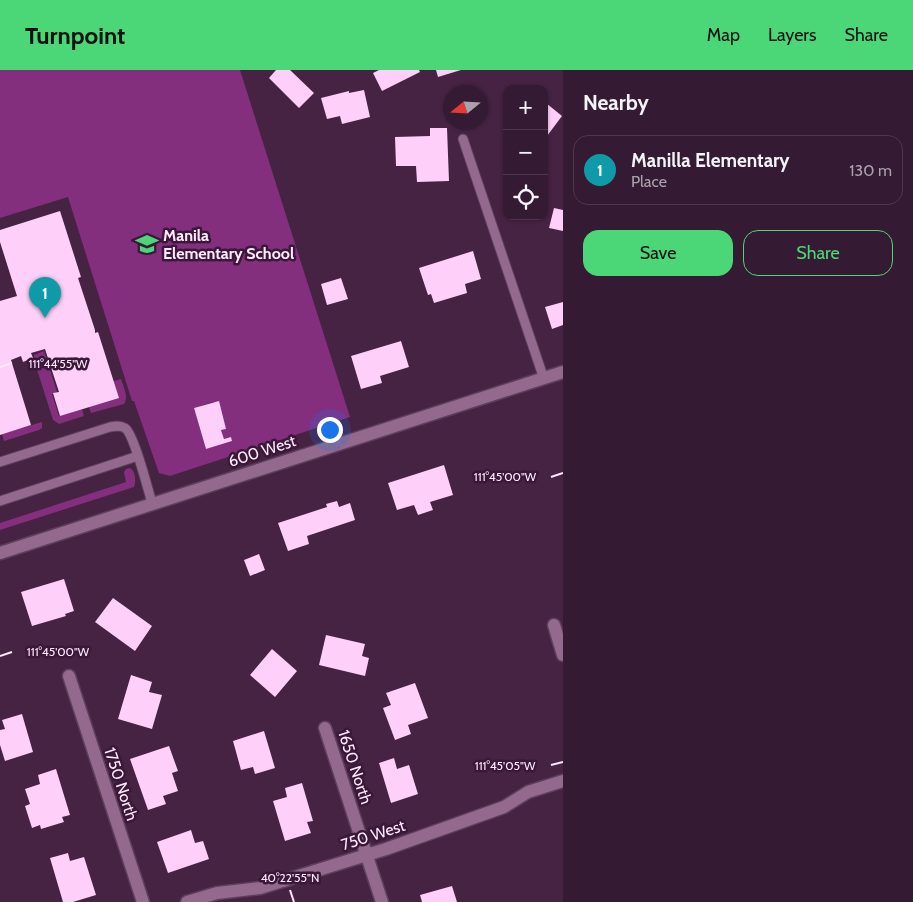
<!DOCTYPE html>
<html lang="en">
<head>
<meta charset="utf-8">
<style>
  body { margin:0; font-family:Cabin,sans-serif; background:#3f273e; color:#f1f3f6 }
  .controls { position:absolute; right:15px; top:15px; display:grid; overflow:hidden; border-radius:10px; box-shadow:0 1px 4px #0004 }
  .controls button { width:45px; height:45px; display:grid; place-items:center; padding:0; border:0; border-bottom:1px solid #4e384d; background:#341a32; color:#f1f3f6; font:25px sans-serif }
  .compass { position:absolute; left:443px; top:15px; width:45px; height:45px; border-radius:50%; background:#341a32; box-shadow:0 1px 4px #0004; rotate:252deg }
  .you { position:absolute; left:329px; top:359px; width:18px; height:18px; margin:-12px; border:4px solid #fff; border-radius:50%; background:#1a73e8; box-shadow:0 0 0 8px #1a73e833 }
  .badge { display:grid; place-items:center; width:32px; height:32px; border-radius:50%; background:#4bd677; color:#fff; font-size:16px; font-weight:700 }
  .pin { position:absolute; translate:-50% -41px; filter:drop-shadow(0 1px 2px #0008) }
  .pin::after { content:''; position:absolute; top:26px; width:18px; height:15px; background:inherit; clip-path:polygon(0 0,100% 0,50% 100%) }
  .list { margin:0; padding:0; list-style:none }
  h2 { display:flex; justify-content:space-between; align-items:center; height:65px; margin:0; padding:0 20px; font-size:21px }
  h2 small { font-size:16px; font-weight:400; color:#a9a1ac }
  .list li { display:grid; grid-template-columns:32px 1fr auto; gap:15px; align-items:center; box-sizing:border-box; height:70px; margin:0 10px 10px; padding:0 10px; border:1px solid #4e384d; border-radius:15px }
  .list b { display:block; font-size:19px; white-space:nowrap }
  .list p { margin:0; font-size:16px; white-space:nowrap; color:#a9a1ac }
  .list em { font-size:16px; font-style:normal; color:#a9a1ac }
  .actions { display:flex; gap:10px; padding:15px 20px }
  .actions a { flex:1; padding:11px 0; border:1px solid #4bd677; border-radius:15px; text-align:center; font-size:18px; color:#4bd677 }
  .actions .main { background:#4bd677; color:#111 }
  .icon { flex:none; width:28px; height:28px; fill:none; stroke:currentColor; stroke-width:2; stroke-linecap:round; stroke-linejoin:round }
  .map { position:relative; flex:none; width:563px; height:832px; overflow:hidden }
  header { display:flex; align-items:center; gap:30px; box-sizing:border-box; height:70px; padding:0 25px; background:#4bd677; color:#111 }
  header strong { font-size:24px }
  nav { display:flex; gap:28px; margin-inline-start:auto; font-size:18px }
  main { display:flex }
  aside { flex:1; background:#341a32 }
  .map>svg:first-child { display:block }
</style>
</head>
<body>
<header>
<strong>Turnpoint</strong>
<nav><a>Map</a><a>Layers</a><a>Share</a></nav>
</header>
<main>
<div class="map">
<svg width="563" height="832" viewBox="0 0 563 832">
  <rect width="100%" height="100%" fill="#462243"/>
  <path fill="#842f7e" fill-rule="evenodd" d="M0,0h240l110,347 -180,59 -11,-3 -25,-72h-2l-64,-204 -68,21zM213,332l12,27 -4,1 3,9 7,-2 1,4 -26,8 -12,-41z
    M44,281l13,41 -5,2 7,22 23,-7 2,7 -25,8 -6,-4 -19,-60v-5z
    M121,309c2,7 8,17 3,25l-33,9 -2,-6 25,-26z
    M42,352v6l-3,2 -35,11 -2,-7z
    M130,398c6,4 6,13 4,19l-134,43v-7l126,-41 -2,-10 2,-3z"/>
  <path fill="#fecff8" d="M276,0h14l24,23 -15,15 -30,-30z
    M379,0h40l1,2 -38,19 -9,-18z
    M436,0h25l-23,7z
    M364,20l6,27 -28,7 -2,-8 -13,3 -6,-21 28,-7v2z
    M546,33l16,13 -18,24v-35z
    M430,58h17l2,53 -32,1 -1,-16h-20l-1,-29 35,-1z
    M554,138l9,2v21l-14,-3z
    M60,141l21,66 -3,1 17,52v3l3,-1 21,66 -59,18 -7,-23 6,-1 -14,-43 -14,4 2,5 -10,4 -2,-6 -10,4 20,65 -31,10v-134l17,-5 -17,-54v-12z
    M473,181l8,28 -16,5 2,9 -33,10 -3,-9 -3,1 -9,-27z
    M341,208l7,21 -21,6 -6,-21z
    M563,232v23l-11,4 -7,-22z
    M401,271l8,26 -29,9 2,7 -21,6 -10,-33z
    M219,331l7,28 -5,1 3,9 7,-2 1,4 -26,8 -12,-41z
    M444,395l9,30 -23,7 3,8 -15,5 -4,-10 -17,5 -9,-27z
    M337,431l2,6 11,-4 5,17 -48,16 2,8 -21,7 -10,-28 49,-16 -1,-3z
    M259,484l6,16 -15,6 -6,-16z
    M64,509l10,32 -9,3 1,2 -34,10 -11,-34z
    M113,528l39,28 -17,25 -40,-29z
    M326,565l39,9 -3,12 7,2 -4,18 -46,-11z
    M272,579l25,22 -22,26 -25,-22z
    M131,605l21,7 -3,10 13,3 -10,34 -34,-10z
    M415,613l13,35 -20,7 3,9 -16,6 -12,-32 8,-3 -5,-12z
    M22,644l11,38 -28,9 -5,-16v-15l5,-1 -3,-9z
    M264,661l11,37 -20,6 -2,-7 -12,3 -8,-29z
    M169,676l9,25 -6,2 6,18 -15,5 3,8 -18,6 -18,-51z
    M394,688l3,11 12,-4 9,29 -27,9 -12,-40z
    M56,699l14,46 -8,2 2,5 -23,7 -1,-4 -8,3 -7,-22 5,-2 -5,-15 15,-5 -2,-9z
    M302,713l11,38 -6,1 4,11 -26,8 -12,-40 14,-4 -2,-9z
    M191,760l4,13 8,-2 6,18 -41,14 -11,-31z
    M68,783l2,8 14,-4 12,38 -23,7h-10l-13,-44z
    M452,816l5,16h-35l-2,-7z"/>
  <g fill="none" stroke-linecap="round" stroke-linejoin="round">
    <defs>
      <path id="service" d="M463,69l81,240
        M0,392l110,-35c5,-1 10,-2 15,1 9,6 23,62 27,75
        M0,431l138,-45"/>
      <path id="minor" d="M554,555l9,30
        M69,606l74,226
        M325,658l57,174
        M187,832l30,-9 43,-5 126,-39 118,-42 24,-15 35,-11"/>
      <path id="tertiary" d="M0,483l563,-181"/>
    </defs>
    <use href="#service" stroke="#5d3e5b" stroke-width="11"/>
    <use href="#minor" stroke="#5d3e5b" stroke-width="15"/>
    <use href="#tertiary" stroke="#5d3e5b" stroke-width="15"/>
    <use href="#service" stroke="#93698e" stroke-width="9"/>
    <use href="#minor" stroke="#93698e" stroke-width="12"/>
    <use href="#tertiary" stroke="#93698e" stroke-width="12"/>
  </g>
  <path fill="none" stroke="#fde9fa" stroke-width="2" d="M0,297l12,-4M551,407l12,-4M0,586l12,-4M551,695l12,-3M290,820l4,12"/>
  <defs>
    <symbol id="school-bare" viewBox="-9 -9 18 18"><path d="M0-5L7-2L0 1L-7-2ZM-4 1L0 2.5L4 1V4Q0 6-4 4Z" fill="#4bd677" stroke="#3b1739" stroke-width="2.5" paint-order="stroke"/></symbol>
  </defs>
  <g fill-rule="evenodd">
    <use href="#school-bare" x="131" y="158" width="32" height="32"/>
  </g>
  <g text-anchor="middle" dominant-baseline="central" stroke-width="5" stroke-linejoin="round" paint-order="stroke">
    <g font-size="16" font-weight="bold" fill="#fde9fa" stroke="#3b1739" text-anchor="start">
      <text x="163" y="165">Manila<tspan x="163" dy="18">Elementary School</tspan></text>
    </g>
    <g font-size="16" fill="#fde9fa" stroke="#3b1739">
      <text transform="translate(262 381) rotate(-18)">600 West</text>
      <text transform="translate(355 697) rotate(72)">1650 North</text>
      <text transform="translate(121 714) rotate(72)">1750 North</text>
      <text transform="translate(373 765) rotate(-18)">750 West</text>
    </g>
  </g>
  <g font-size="12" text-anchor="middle" fill="#fde9fa" stroke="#3b1739" stroke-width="5" stroke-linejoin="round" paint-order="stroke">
    <text x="58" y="298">111°44'55"W</text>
    <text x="505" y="411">111°45'00"W</text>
    <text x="58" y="586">111°45'00"W</text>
    <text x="505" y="700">111°45'05"W</text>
    <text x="290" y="812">40°22'55"N</text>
  </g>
</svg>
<div class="controls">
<button>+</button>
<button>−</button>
<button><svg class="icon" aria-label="locate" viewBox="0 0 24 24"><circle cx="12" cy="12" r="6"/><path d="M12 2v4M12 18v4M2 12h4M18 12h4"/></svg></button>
</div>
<svg class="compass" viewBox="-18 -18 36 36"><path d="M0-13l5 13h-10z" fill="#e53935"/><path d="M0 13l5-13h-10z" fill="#a9a1ac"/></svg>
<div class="you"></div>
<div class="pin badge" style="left:45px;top:248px;background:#0f9aa8">1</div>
</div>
<aside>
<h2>Nearby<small></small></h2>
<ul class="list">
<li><span class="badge" style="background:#0f9aa8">1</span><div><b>Manilla Elementary</b><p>Place</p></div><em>130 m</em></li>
</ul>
<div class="actions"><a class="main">Save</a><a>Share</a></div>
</aside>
</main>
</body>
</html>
